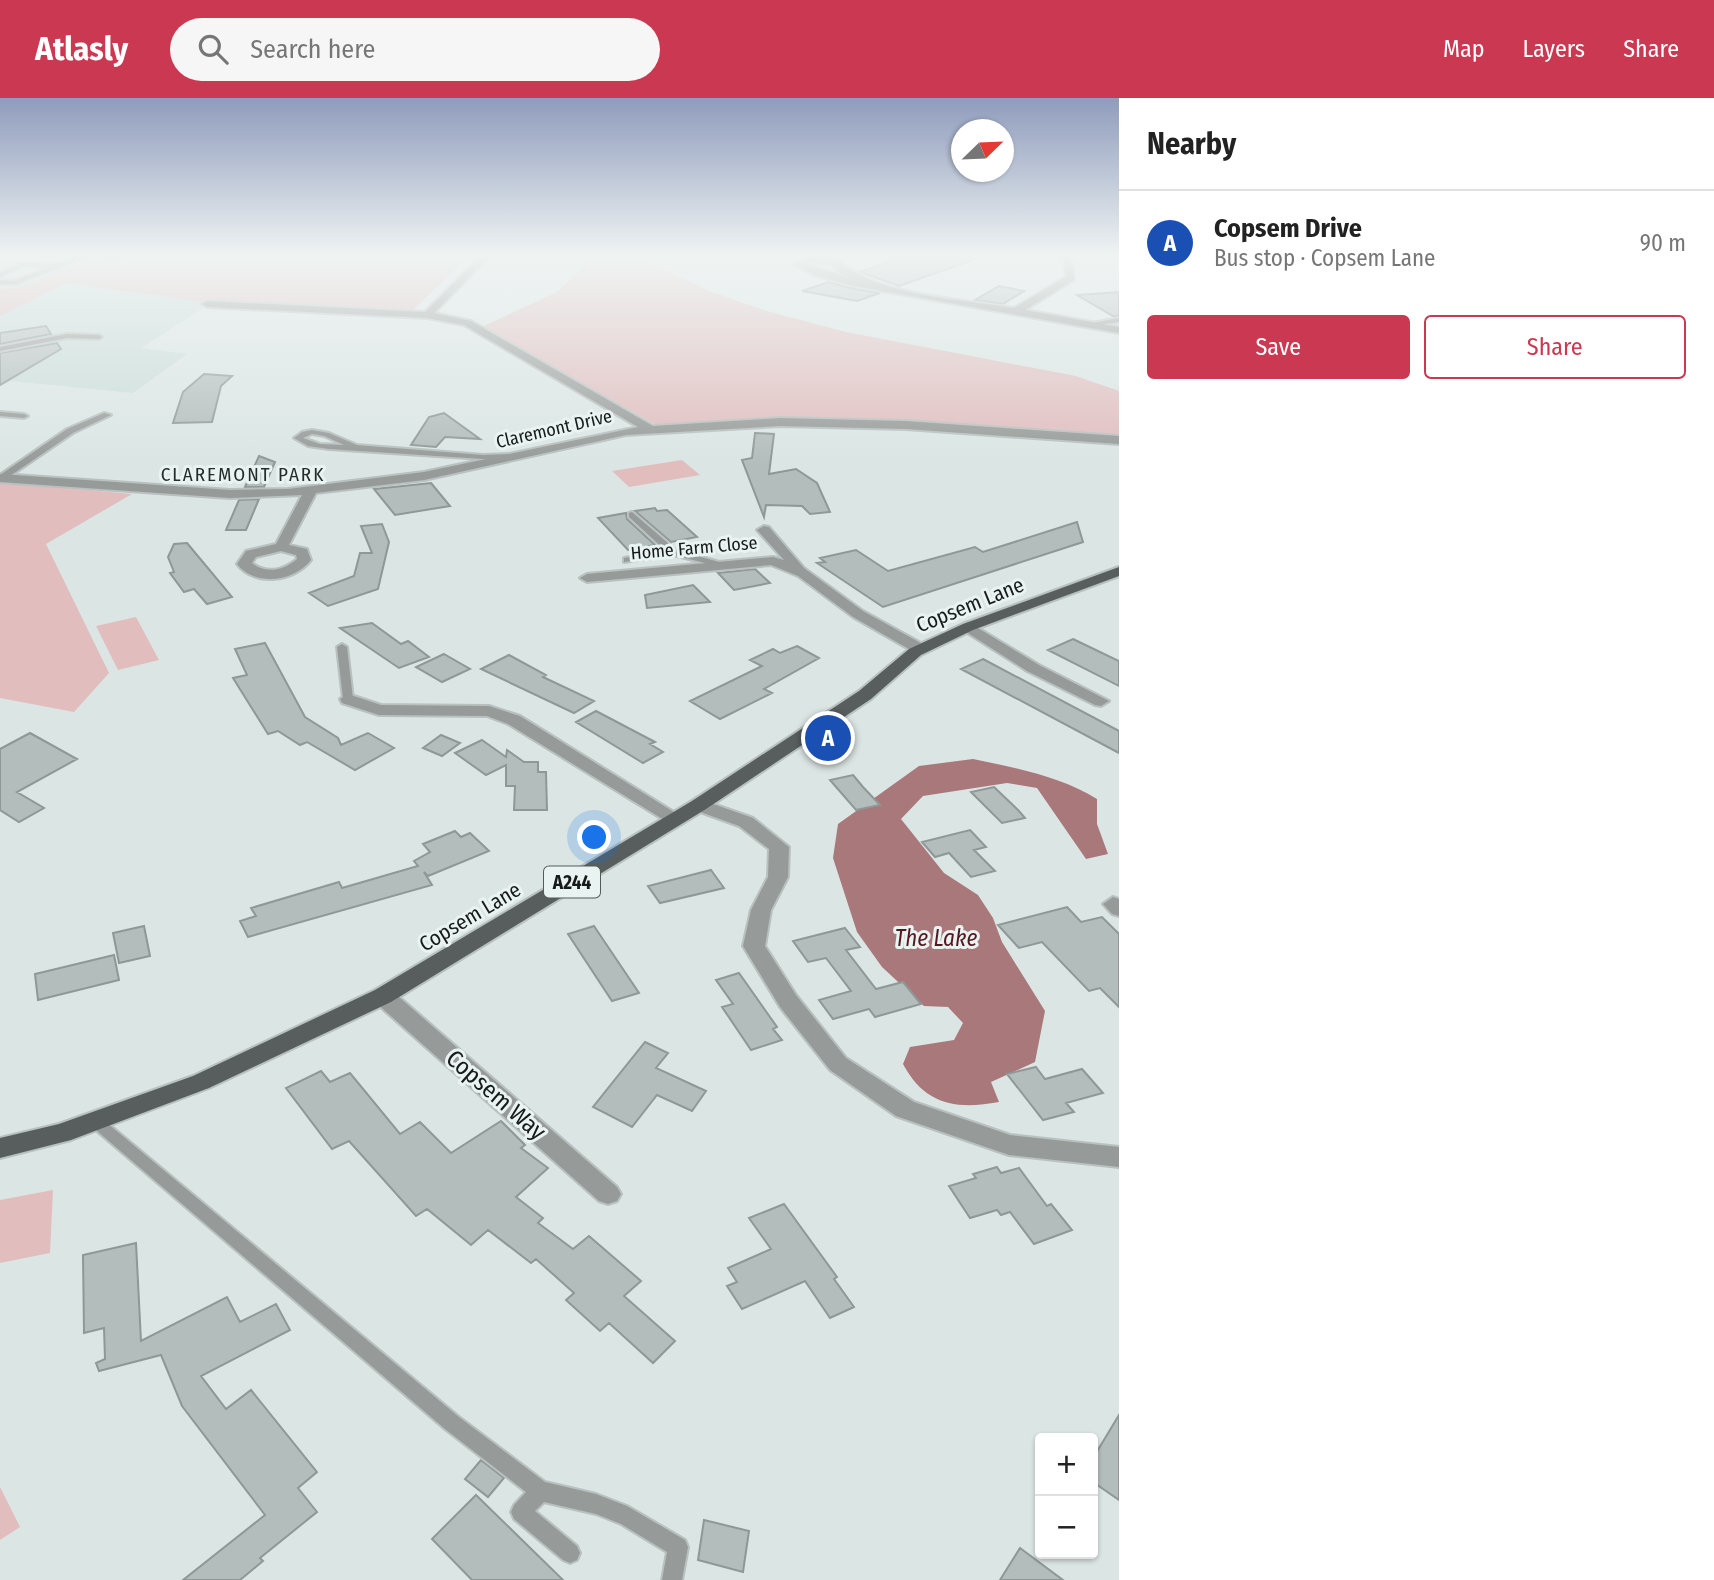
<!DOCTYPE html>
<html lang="en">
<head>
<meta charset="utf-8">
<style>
  body { margin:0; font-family:"Fira Sans Condensed",sans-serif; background:#f6f6f6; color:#222 }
  .controls { position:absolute; right:21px; bottom:21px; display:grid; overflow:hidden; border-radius:7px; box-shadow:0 2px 5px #0004 }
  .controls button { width:63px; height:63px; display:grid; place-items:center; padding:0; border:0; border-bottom:2px solid #e0e0e0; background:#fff; color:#222; font:35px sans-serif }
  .compass { position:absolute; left:951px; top:21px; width:63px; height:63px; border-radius:50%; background:#fff; box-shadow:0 2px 5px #0004; rotate:67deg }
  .you { position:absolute; left:595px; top:740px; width:24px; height:24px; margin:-18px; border:5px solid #fff; border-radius:50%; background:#1a73e8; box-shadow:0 0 0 10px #1a73e833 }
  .badge { display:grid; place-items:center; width:46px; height:46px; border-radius:50%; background:#ca3951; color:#fff; font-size:23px; font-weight:700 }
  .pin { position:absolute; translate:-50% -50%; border:4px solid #fff; box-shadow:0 2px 7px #0006 }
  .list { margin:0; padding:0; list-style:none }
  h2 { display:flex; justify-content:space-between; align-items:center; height:91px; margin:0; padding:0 28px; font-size:30px }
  h2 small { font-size:23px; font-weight:400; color:#767676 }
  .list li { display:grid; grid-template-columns:46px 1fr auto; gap:21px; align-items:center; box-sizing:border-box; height:105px; padding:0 28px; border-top:2px solid #e0e0e0 }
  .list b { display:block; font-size:26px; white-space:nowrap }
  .list p { margin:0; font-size:23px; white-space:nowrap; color:#767676 }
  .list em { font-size:23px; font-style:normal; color:#767676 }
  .actions { display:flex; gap:14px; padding:21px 28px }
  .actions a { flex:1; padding:16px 0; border:2px solid #ca3951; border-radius:7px; text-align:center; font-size:24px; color:#ca3951 }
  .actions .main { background:#ca3951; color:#fff }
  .icon { flex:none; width:38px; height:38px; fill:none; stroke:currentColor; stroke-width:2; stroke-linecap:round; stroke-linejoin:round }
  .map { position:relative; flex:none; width:1119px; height:1482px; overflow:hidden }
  header { display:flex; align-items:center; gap:42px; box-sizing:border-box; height:98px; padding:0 35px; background:#ca3951; color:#fff }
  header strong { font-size:33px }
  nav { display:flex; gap:38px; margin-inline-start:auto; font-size:24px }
  .search { width:490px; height:63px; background:#f6f6f6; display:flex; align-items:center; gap:18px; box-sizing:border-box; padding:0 24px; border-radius:38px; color:#767676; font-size:26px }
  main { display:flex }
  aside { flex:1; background:#fff }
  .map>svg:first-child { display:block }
</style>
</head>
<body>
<header>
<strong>Atlasly</strong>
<div class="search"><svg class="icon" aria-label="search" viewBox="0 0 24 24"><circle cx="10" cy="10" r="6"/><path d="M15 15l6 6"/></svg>Search here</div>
<nav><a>Map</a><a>Layers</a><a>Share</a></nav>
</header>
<main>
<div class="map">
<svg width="1119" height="1482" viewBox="0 0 1119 1482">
  <rect width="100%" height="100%" fill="#dbe6e4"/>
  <path fill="#c9dcd9" d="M0,159h468l-56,54 -201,-8 -70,45 46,6 -54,39 -122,-12 -11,5z"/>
  <path fill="#e1bdbe" d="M0,159h468l-56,54 -201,-8 -145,-20 -66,33v-27l21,-2 59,-24 -10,-4 -70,3z
    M592,160l53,2 64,31 57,20 80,21 230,44 43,15v46l-337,-19 -126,7 -174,-98 75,-35z
    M682,362l18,15 -71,12 -17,-16z
    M0,384l132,12 -86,50 63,129 -35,39 -74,-14z
    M136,519l23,43 -41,10 -22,-44z
    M53,1092l-3,63 -50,10v-63z
    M0,1389l20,40 -20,13z"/>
  <path fill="#a9787b" d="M973,661c43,9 87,17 124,40v25l11,30 -22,5 -49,-71 -30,-5 -84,13 -22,23 43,54 34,22 15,23 9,24 43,69 -10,51 -44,20 8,20c-43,8 -74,3 -96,-38l7,-17 44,-7 9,-17 -15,-16 -24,-1 -42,-39 -25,-35 -24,-74 5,-34 81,-58z"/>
  <path fill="#b3bdbb" stroke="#8f9897" stroke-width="2" d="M890,159h86v2l-77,27 -39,-14 29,-10z
    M829,184l25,7 26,4 -23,8 -55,-10z
    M999,188l25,5 -21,13 -28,-4z
    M1119,194v24h-6l-36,-21z
    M46,228l5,8 -51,10v-11z
    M57,245l4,6 -61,36v-32z
    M204,276l28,2 -11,10 -9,36 -39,1 10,-31z
    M444,315l36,26 -35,-2 -9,10 -25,-2 18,-28z
    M755,335l19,1 -5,40 27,-5 21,14 13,29 -20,2 -8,-8 -36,-1 -2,12 -22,-57 10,-2z
    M259,358l16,6 -11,25h-19z
    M431,385l19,23 -55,9 -21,-26z
    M259,401l-13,31h-20l13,-30z
    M655,410l2,3 10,-1 30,27 -26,5 -36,-31z
    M626,415l1,6 28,26 -27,5 -30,-32z
    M1077,424l6,20 -200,65 -66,-44 8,-1 -5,-4 36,-8 32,21 87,-24 8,5z
    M382,426l7,18 -11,47 -50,17 -19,-13 45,-17 6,-23h12l-11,-27z
    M187,445l45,54 -25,7 -13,-15 -10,3 -14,-19 4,-1 -6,-15 6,-13z
    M755,471l15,14 -36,7 -16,-17z
    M693,487l17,17 -63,6 -2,-13z
    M372,525l29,21 7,-3 21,16 -30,11 -59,-40z
    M1073,541l46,22v25l-71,-36z
    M265,545l40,74 33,21 3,7 27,-12 26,15 -39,22 -48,-28 -7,3 -22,-14 -10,3 -35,-56 14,-3 -12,-26z
    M797,548l22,12 -55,31 8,4 -52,26 -30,-18 72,-35 -12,-6 23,-11 7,4z
    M444,556l26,15 -28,13 -26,-15z
    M509,557l37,20 -3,2 51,24 -20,12 -93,-44z
    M983,561l136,72v22l-158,-84z
    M596,613l59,31 -5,2 13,8 -20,11 -67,-41z
    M30,635l47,26 -60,33 27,16 -25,14 -19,-12v-61z
    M441,637l19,8 -18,13 -19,-8z
    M482,642l24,17 1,-7 17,12h14v10h8l1,38h-33l1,-24h-9v-21l-20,10 -31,-22z
    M853,677l10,12 17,18 -24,5 -26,-30z
    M994,689l24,23 7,8 -23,5 -31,-31z
    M970,732l16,17 -12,3 21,21 -24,6 -22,-24 -14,4 -13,-15z
    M455,733l6,6 9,-4 19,18 -61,25 -4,-4 8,13 -184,52 -8,-16 16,-5 -5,-8 88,-26 3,6 76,-22 -4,-5 16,-9 -7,-8z
    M711,772l13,18 -64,15 -12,-17z
    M1067,809l14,15 21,-5 17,17v73l-19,-19 -11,3 -47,-49 -23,6 -21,-23z
    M144,828l6,30 -31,7 -6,-30z
    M594,828l45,67 -27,8 -44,-67z
    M845,830l15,19 -14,3 30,39 27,-7 18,22 -46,13 -6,-8 -36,10 -14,-19 32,-9 -25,-33 -18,4 -15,-21z
    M114,857l5,25 -81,20 -3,-26z
    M739,875l38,54 -4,2 9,11 -31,10 -29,-43 11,-3 -17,-24z
    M645,944l23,11 -12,15 50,23 -14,20 -35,-16 -25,32 -39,-20z
    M1036,969l9,12 37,-10 21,24 -37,10 8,9 -31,8 -36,-46z
    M321,973l9,11 20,-9 50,61 20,-12 31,31 50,-32 24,24 -4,3 27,20 -32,29 27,21 -5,5 35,26 16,-13 52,45 -17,15 51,45 -22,22 -44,-40 -9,8 -34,-31 8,-7 -38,-34 -5,4 -43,-33 -17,15 -44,-36 -11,7 -67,-75 -17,8 -46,-61z
    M997,1069l4,6 18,-5 28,38 4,-2 21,26 -38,14 -24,-32 -9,3 -4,-5 -27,8 -21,-32 27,-8 -3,-4z
    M784,1106l53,73 -3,2 20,28 -24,11 -25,-37 -63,28 -15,-23 10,-4 -9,-14 43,-19 -22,-31z
    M136,1145l5,98 86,-44 13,25 36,-18 14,26 -89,46 25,33 25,-19 66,82 -19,16 19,24 -57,46 3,3 -23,19h-57l82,-65 -83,-109 -21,-51 -62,16 -3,-8 9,-4 -1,-31 -20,5 -1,-78z
    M1119,1317v85l-26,-18v-24z
    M481,1362l23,18 -16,19 -23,-18z
    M476,1397l87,85h-91l-40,-41z
    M704,1422l45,11 -6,41 -45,-12z
    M1020,1450l43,32h-63z"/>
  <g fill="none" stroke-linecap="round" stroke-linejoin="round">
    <defs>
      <path id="service" d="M78,159h7l-69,27h-16v-4l13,1 38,-14h-29l-22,10v-4l21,-10 36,1z
        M108,159h14l-3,2z
        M1119,220v4l-29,4 -3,-2z
        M67,236l32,1 3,2 -3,2 -32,-1 -67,13v-4z
        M0,314l24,2 4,2 -4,2 -24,-2z
        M104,315l7,2 -38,18 -69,47h-4v-5l67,-46z
        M312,332l17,3 28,12 126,10 28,-1 4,2 -4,2 -28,1 -154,-10 -21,-3 -14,-8 8,-6zM312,336l12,2 20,9 -24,-1 -17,-6z
        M632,414l44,38 54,15 -5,3 -52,-13 -49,7v-4l42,-7 -37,-34v-4z
        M342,546l5,3 6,52 -5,3 -5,-3 -6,-52z
        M95,1017l5,2 359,300 86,65 51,12 31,12 58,34 3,7 -6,33h-20l5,-28 -46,-28 -25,-10 -52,-12 -9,9 42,35 3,7 -3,7 -7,3 -7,-3 -49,-41 -3,-7 3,-7 12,-13 -81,-63 -355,-304 -3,-4 3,-4z"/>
      <path id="minor" d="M480,159h9l-55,56 37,8 182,105 127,-8 126,3 213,15v8l-213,-15 -126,-3 -154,9 -202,45 -108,13 -27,52 18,4 4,11c-17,22 -56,27 -74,4l9,-13 30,-7 26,-49 -72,3 -230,-16v-8l230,16 58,-1 136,-17 214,-45 -174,-102 -37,-7 -220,-11 -5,-3 5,-3 218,11zM281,453l15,4 1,4c-14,12 -31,15 -45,4l4,-6z
        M809,159l28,2c34,36 129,41 177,49l52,-31 -2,-15 -6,-5h9l5,4 2,19 -49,30 94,17v6l-265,-47 -41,-11 -19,-11zM810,165l21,1 11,11 16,6 -52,-17z
        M764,428l5,1 35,41 59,43 63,35v6h-12l-61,-35 -55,-41 -27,-11 -184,17 -7,-4 7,-4 186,-17 11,3 -27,-30z
        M968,524l71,43 70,36 -8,5 -6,-1 -68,-34 -64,-41 -3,-3z
        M348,596l33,11 108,1 31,10 165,103 -9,6 -7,-2 -161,-99 -21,-8 -108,-1 -37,-12 -2,-4z
        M699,701l54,19 36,29 -1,30 -17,33 -6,36 31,49 50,63 68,44 96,33 109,12v20l-110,-12 -113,-39 -66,-46 -50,-63 -37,-61 8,-36 17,-33 1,-28 -30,-23 -47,-17 -2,-4 2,-4z
        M1113,799l6,2v17l-7,-2 -9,-10z
        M383,890l8,2 226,197 4,7 -4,7 -9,3 -9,-3 -224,-199 -3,-6 3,-6z"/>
      <path id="primary" d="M1119,469v9l-146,54 -52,25 -50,44 -165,110 -315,193 -182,86 -138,52 -71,18v-20l59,-14 134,-48 182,-86 317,-189 167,-110 50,-42 54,-25z"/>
    </defs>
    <use href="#service" stroke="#b8c1bf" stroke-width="4"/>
    <use href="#minor" stroke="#b8c1bf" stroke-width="4"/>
    <use href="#primary" stroke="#b8c1bf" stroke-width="4"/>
    <use href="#service" fill="#969a99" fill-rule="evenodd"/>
    <use href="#minor" fill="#969a99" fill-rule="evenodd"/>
    <use href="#primary" fill="#575e5d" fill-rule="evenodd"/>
  </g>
  <linearGradient id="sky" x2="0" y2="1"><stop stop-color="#8f9cbc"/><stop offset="0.43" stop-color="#eff4f3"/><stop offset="1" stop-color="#eff4f3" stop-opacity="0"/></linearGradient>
  <rect width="1119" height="366" fill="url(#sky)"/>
  <g text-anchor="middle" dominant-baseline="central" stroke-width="6" stroke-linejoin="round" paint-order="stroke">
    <g font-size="18" fill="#161a19" stroke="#e9f3f1">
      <text transform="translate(554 331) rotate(-13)">Claremont Drive</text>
      <text transform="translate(694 450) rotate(-5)">Home Farm Close</text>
    </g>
    <g font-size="19" letter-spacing="2" fill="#252d2b" stroke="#e9f3f1">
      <text x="243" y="376">CLAREMONT PARK</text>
    </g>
    <rect fill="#e9f3f1" stroke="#555b5a" stroke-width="2" x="544" y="768.5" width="56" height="31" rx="5"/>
    <g font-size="19" font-weight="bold" fill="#161a19">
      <text x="572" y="784">A244</text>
    </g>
    <g font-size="21" fill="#161a19" stroke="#e9f3f1">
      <text transform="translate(970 507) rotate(-22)">Copsem Lane</text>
      <text transform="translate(470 819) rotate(-31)">Copsem Lane</text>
    </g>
    <g font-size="23" font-style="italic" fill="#551720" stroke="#e9f3f1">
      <text x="936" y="840">The Lake</text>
    </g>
    <g font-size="24" fill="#161a19" stroke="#e9f3f1">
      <text transform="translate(496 997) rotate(41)">Copsem Way</text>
    </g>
  </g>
</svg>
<div class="controls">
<button>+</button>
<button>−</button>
</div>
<svg class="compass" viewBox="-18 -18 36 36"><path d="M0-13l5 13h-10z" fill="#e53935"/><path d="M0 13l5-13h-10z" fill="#767676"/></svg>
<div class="you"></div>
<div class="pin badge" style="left:828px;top:640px;background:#1a4fb4">A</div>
</div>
<aside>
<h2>Nearby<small></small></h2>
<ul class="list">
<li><span class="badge" style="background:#1a4fb4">A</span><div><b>Copsem Drive</b><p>Bus stop · Copsem Lane</p></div><em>90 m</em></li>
</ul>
<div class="actions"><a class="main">Save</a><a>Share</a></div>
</aside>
</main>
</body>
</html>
